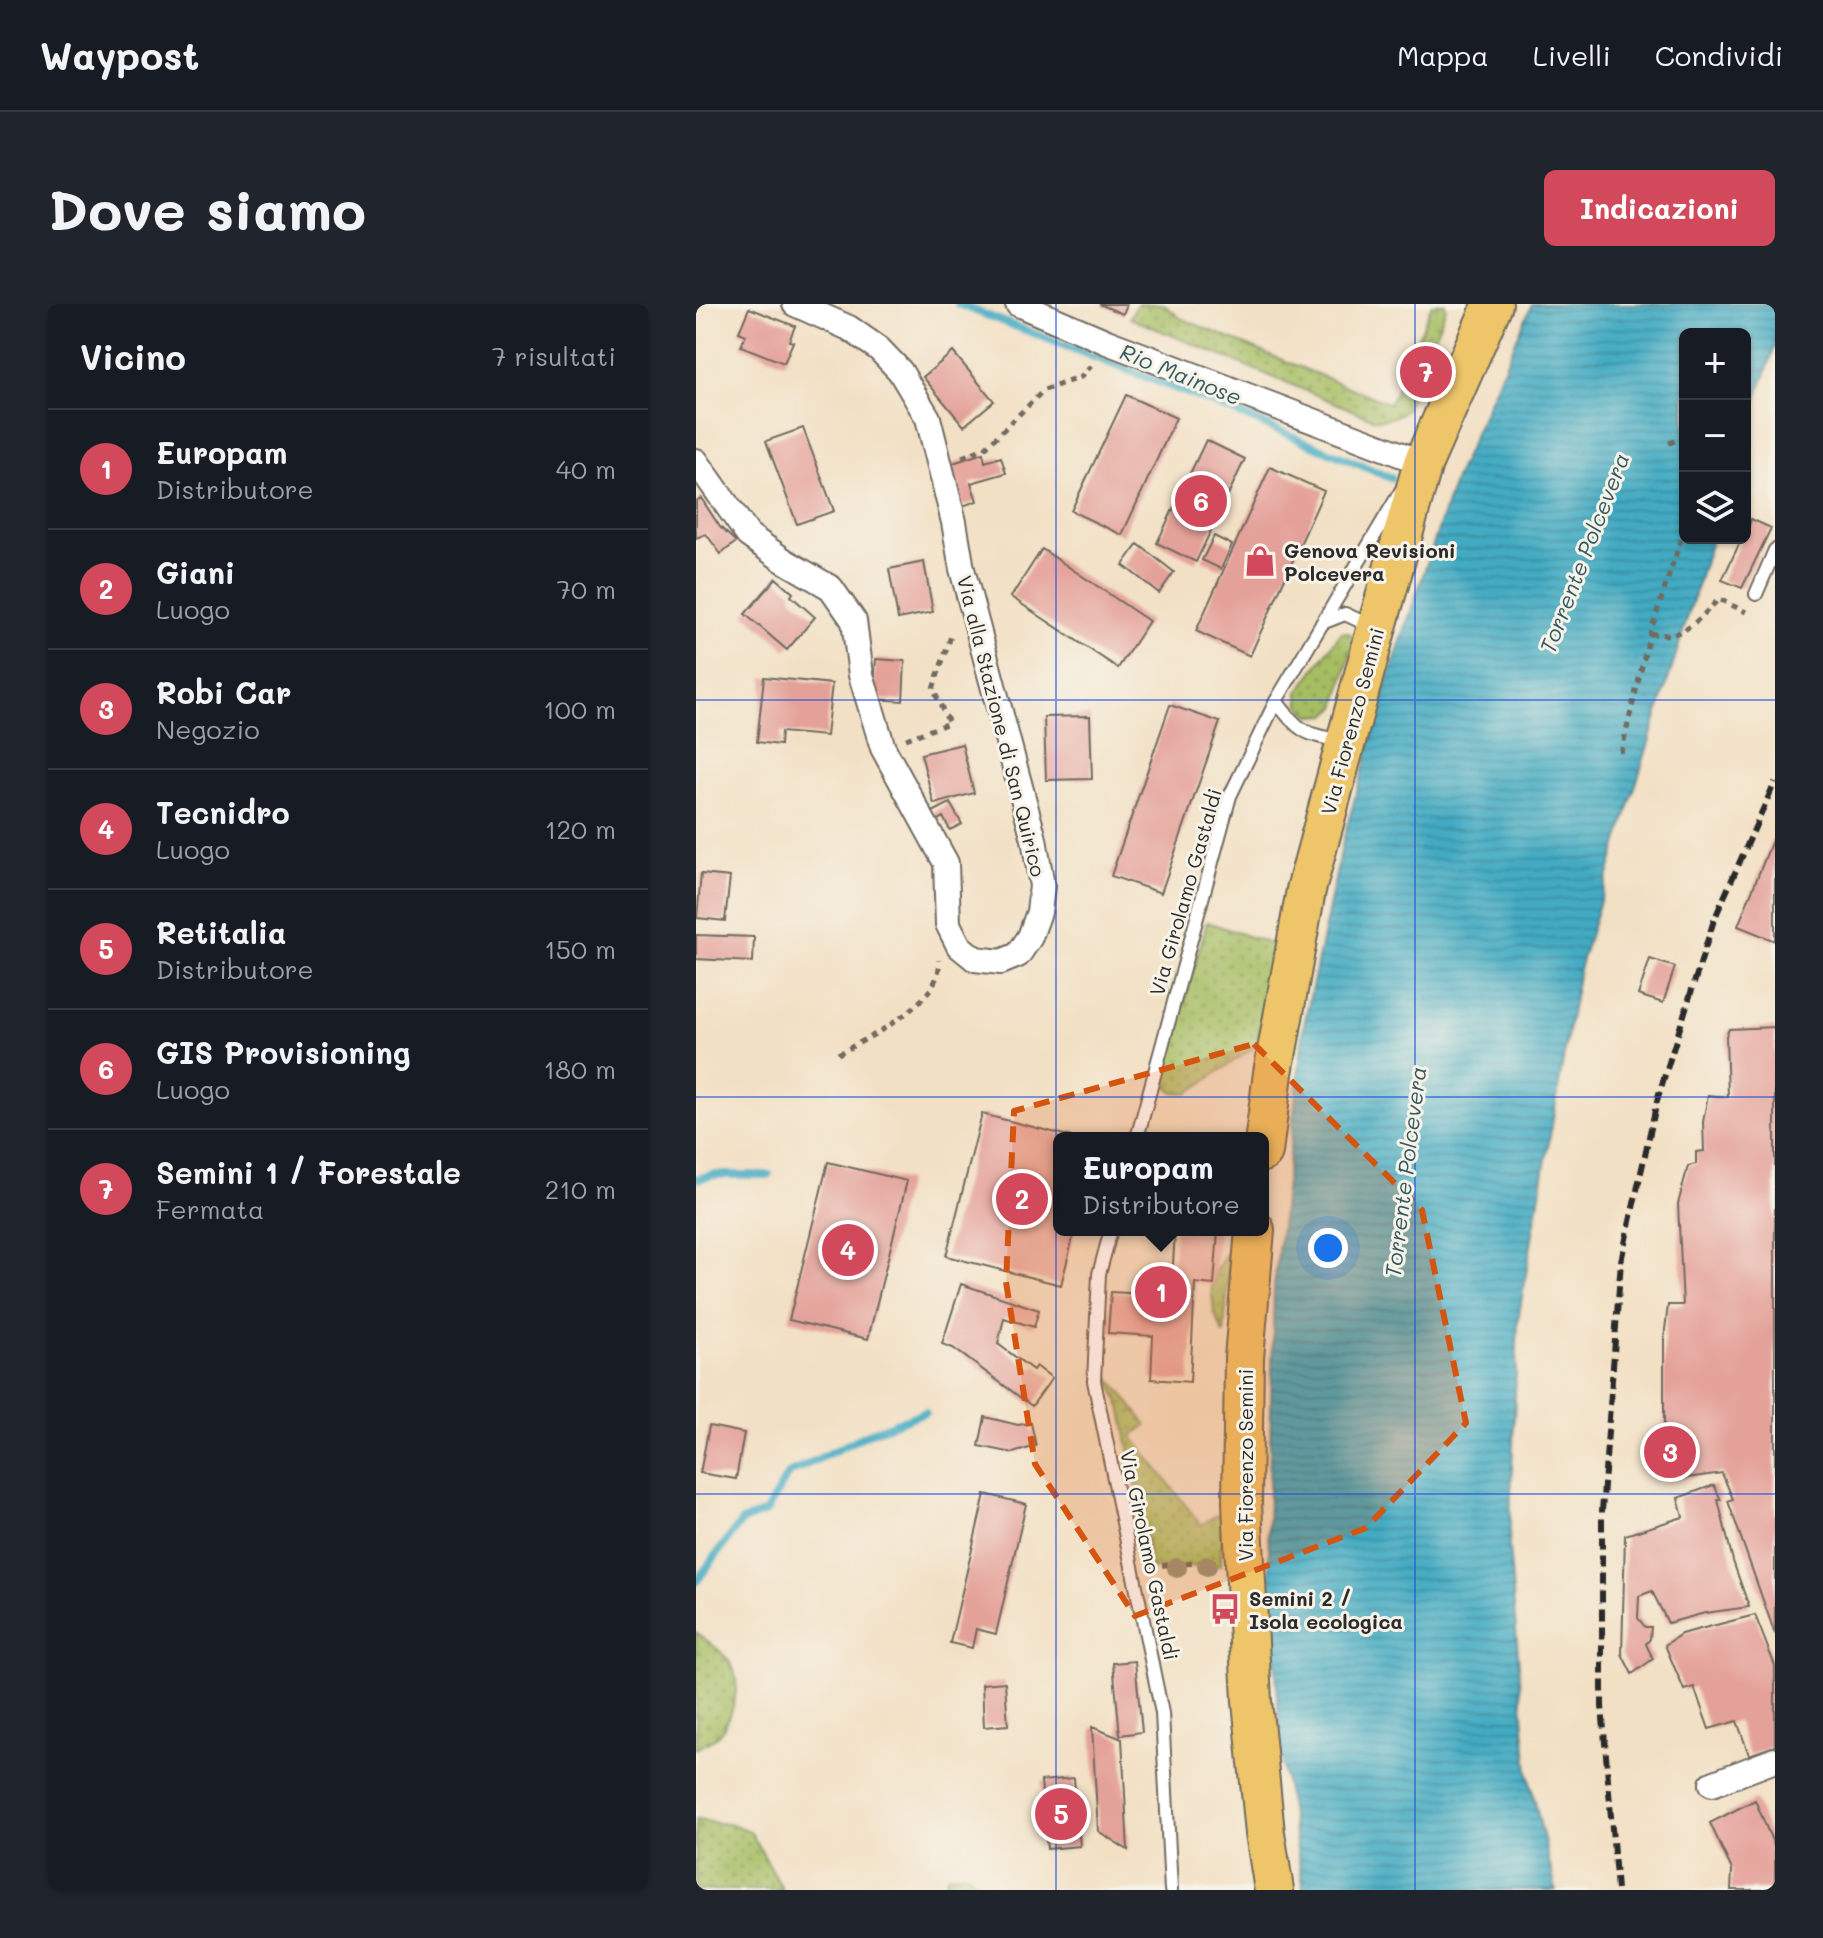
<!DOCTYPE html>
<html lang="it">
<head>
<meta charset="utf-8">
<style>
  body { margin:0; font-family:Mali,sans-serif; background:#20242c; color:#f1f3f6 }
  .controls { position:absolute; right:24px; top:24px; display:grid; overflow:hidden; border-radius:12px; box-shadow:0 2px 6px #0004 }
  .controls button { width:72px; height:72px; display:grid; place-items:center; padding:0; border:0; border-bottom:2px solid #363941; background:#171b24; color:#f1f3f6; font:40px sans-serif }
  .you { position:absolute; left:632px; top:944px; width:28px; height:28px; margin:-20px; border:6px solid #fff; border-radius:50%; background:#1a73e8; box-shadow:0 0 0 12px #1a73e833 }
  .badge { display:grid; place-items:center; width:52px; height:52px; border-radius:50%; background:#d1495b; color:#fff; font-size:26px; font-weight:700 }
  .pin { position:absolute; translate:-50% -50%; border:4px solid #fff; box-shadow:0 2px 8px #0006 }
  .popup { position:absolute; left:357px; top:828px; width:216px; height:104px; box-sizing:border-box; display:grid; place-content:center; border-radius:12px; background:#171b24; filter:drop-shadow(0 2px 6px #0005); font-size:26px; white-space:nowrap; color:#9ea1a6 }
  .popup b { font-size:30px; color:#f1f3f6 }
  .popup::after { content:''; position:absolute; left:50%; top:100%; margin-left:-16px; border:16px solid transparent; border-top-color:#171b24 }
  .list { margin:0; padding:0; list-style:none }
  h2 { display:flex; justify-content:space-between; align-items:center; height:104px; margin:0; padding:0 32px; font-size:34px }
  h2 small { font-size:26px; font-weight:400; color:#9ea1a6 }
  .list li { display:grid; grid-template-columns:52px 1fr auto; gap:24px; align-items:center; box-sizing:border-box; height:120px; padding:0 32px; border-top:2px solid #363941 }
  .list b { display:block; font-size:30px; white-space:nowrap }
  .list p { margin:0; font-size:26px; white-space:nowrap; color:#9ea1a6 }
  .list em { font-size:26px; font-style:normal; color:#9ea1a6 }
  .icon { flex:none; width:44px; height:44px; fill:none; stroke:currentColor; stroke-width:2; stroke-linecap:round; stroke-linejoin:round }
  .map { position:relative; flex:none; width:1079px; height:1586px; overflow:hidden; border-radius:12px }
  header { display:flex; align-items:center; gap:48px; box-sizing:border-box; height:112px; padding:0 40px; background:#171b24; border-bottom:2px solid #363941 }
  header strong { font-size:38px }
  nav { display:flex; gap:44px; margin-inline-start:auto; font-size:28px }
  .intro { display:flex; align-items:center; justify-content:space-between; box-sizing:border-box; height:192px; padding:0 48px }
  h1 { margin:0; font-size:56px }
  .button { padding:20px 36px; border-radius:12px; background:#d1495b; color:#fff; font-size:28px; font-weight:700 }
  main { display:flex; gap:48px; padding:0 48px }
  aside { flex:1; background:#171b24; border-radius:12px; box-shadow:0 2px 6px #0004 }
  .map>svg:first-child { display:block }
</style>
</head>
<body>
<header>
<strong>Waypost</strong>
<nav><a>Mappa</a><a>Livelli</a><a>Condividi</a></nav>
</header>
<div class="intro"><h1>Dove siamo</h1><a class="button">Indicazioni</a></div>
<main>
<aside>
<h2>Vicino<small>7 risultati</small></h2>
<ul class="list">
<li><span class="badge">1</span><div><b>Europam</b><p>Distributore</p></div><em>40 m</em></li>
<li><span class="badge">2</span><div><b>Giani</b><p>Luogo</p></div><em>70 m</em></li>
<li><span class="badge">3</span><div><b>Robi Car</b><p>Negozio</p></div><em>100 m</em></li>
<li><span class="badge">4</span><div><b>Tecnidro</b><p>Luogo</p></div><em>120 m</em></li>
<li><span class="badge">5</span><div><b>Retitalia</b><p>Distributore</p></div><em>150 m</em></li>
<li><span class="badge">6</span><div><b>GIS Provisioning</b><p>Luogo</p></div><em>180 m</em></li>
<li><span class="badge">7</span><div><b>Semini 1 / Forestale</b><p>Fermata</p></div><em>210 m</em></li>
</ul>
</aside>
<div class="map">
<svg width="1079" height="1586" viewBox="0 0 1079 1586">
  <defs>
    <pattern id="grass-dots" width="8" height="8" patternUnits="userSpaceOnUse" patternTransform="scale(2)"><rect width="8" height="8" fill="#a6bd62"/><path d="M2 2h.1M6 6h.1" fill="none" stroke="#879a51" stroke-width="1.8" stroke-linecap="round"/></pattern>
    <pattern id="water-rules" width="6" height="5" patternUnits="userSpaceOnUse" patternTransform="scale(2)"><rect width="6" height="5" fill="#43abc3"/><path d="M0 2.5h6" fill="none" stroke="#388b9f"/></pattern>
  </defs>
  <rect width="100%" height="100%" fill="#f7f3e8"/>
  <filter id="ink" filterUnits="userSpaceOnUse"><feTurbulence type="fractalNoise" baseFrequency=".0125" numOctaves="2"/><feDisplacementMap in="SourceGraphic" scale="16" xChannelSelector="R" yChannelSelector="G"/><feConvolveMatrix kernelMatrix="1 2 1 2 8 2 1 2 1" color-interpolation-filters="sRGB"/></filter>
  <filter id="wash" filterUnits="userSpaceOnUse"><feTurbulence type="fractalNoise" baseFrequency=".006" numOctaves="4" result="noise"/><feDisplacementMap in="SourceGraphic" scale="32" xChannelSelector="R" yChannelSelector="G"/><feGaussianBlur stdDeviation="1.8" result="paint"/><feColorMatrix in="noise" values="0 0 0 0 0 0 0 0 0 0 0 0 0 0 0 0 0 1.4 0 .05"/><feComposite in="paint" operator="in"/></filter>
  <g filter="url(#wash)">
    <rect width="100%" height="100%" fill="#f2e0c4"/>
    <path fill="url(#grass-dots)" stroke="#687446" stroke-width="2" d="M441,0h27l16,14 210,86 42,-100h13l1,4 -39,100c-10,10 -19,12 -33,11l-244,-101z
      M652,328l7,6 -19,69 -9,8 -15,1 -12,-10 -1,-15 42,-58z
      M511,618l69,24 -20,100 -68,47 -16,-1 -9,-13z
      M534,943l-6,88 -10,-23 -3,-28h3l1,-12z
      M411,1070l40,51 -15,11 69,89 15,-10h7l-2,50 -70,4 -29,-159z
      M0,1328c12,10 30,21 37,36 8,18 0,46 -11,62 -6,9 -17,14 -26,19z
      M0,1516l38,5 16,6 33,59h-87z
      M270,1569l19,17h-43l6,-15z"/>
    <path fill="url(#water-rules)" stroke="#376b77" stroke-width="2" d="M836,0h243v42l-30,87v-99h-60v204h27l-133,431 -61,351 -9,226 19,227 28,117h-252l-23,-133 -13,-224 6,-246 30,-262 40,-188 44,-157 67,-201z"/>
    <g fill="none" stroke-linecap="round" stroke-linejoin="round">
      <path stroke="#43abc3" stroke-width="8" d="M262,0l277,108 156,66
        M0,875l17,-4h56
        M0,1278l46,-61 24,-9 22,-38 84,-42 53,-20"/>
    </g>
    <g id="blocks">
      <path fill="#e4a199" d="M403,0h28l-4,10z
        M53,4l46,18 -6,15 4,1 -9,21 -43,-17 5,-11 -7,-3z
        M257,48l41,49 -30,25 -41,-49z
        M430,91l50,23 -54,117 -51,-24z
        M107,124l31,83 -37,13 -31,-83z
        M510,136l39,19 -49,103 -39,-19z
        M287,149l2,9 16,-5 5,16 -35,10 6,18 -17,6 -13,-42z
        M574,163l54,24 -74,165 -54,-25z
        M5,194l19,29 16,15 -15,12 -15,-20 -10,4v-37z
        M1055,215l20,9 -29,60 -20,-8 20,-42h3z
        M518,232l18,9 -11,24 -19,-9z
        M442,240l36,28 -15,21 -36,-28z
        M346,245l107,72 -31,47 -107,-71z
        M228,258l9,50 -35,7 -9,-50z
        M80,274l17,15 -2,3 24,21 -28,33 -42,-36z
        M180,355l29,2 -2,40 -30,-2z
        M68,373l68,7 -6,52 -45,-4 -1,13 -23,-3z
        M474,401l50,17 -59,171 -50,-17z
        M394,412l2,63 -46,1 -2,-63z
        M266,440l12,49 -40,11 -13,-50z
        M254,499l12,21 -12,6 -7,-13 -7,4 -5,-8z
        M1079,529v108l-37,-15z
        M5,570l29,3 -5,44 -28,-3z
        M0,631l58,2 -1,25 -57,-3z
        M954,655l25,8 -12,36 -25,-8z
        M1079,723v607l-47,-133 5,-2 -11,-26 -58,8v-143l4,-33h15l-5,-101 10,-38 8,-2v-12l8,-1 -1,-29 5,-27 20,2 -2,-61 3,-7z
        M286,810l90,23 -13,1v92h16l-14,55 -115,-29z
        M132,858l79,19 -39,158 -79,-19z
        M479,926h43l-4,55 -19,-2 -5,99 -39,-3 2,-43 -45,-3 3,-41 52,3 -2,20h9z
        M265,980l78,26 -5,17 -30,-9 -6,26 35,26 3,-4 16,12 -20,28 -79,-58 -11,-4z
        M289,1113l33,8 13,-2 5,23 -23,7 -34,-7z
        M13,1122l35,7 -8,46 -36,-6z
        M1018,1181l7,15h-3l15,61 16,46 -44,6 -37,10 -16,-32 -13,5 -1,22 7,9h6l-1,12 -4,5 7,15 -21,15 -10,-20 3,-119 58,-18 -5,-19z
        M289,1190l41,10 -30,130 -20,-5 -4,19 -22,-5z
        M1059,1311l20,51v80l-26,9 -12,-34 -28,8 -15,-42 -10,3 -19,-45 16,-11z
        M439,1357l7,71 -22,3 -7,-72z
        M309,1378l3,43 -24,2 -2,-43z
        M396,1423l30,12 6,111 -30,-19z
        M378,1474l6,68 -33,3 -6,-68z
        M1059,1496l20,48v42h-44l1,-20 -22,-47z"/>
    </g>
  </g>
  <g filter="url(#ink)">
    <use href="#blocks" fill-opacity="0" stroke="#716a61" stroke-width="2"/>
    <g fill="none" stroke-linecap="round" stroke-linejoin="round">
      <defs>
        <path id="lane" d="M1060,290l19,-44
          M626,319l23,-9 15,7 7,11
          M580,397c24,31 27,33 66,40
          M441,834l93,-342 46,-95 125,-210
          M415,926l-12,44 -5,107 68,332 9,177"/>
        <path id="street" d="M322,0l89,38 316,121
          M0,157l52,74 35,25 48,28 23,33 7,54 22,73 63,115 2,61 11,22 16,13 26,3 17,-7 12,-18 9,-25 3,-26 -8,-47 -72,-270 -8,-47 -26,-104 -28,-47 -21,-22 -30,-21 -54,-24
          M1016,1480l63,-24"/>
        <path id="primary" d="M567,848l10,-79 33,-183 67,-249 50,-178 70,-159
          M559,926l-11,128 -2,145 10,198 13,132 9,57"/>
      </defs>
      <use href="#lane" stroke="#716a61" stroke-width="16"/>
      <use href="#street" stroke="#716a61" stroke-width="28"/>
      <use href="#primary" stroke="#716a61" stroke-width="42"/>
      <path stroke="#716a61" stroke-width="5" stroke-dasharray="6 6" stroke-linecap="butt" d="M973,139l16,-5
        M266,153l23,-9 59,-58 37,-13 13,-14
        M954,329c34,8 46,-12 69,-34l27,13
        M210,435l43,-16 -16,-34 19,-56
        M925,449l29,-120 35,-106
        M142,750c30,-16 106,-52 101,-94
        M454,1262l66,-4"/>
      <use href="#lane" stroke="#fff" stroke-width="12"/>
      <use href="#street" stroke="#fff" stroke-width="24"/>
      <use href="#primary" stroke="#eec569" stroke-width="38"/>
      <path stroke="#2b2b2b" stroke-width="6" stroke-dasharray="12 6" stroke-linecap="butt" d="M921,1586l-15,-184v-195l19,-250 37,-164 56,-177 61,-138"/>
    </g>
    <g fill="#999579">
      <circle cx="511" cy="1262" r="10"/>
      <circle cx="481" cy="1264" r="10"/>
    </g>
  </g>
  <path fill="#d5540f" fill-opacity="0.2" stroke="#d5540f" stroke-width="6" stroke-dasharray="16 10" stroke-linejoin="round" d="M558,740l168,166 44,213 -100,105 -231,88 -100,-152 -29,-182 8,-171z"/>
  <path fill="none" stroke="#1d4ed8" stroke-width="2" stroke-opacity="0.55" d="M360,0v1586M719,0v1586M0,396h1079M0,793h1079M0,1190h1079"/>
  <defs>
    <symbol id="shop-bare" viewBox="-9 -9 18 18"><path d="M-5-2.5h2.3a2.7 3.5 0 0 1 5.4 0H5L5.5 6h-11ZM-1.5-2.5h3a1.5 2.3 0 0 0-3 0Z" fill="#d1495b" stroke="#f7f3e8" stroke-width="2.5" paint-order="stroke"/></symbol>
    <symbol id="bus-bare" viewBox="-9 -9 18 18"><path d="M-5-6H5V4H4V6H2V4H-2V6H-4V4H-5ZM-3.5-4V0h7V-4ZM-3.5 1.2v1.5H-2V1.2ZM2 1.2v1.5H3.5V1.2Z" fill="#d1495b" stroke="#f7f3e8" stroke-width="2.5" paint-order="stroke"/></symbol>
  </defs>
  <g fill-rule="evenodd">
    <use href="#shop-bare" x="542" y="235" width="44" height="44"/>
    <use href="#bus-bare" x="507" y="1283" width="44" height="44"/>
  </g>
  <g text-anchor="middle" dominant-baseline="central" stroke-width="6" stroke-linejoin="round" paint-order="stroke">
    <g font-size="20" font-weight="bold" fill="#2b2b2b" stroke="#f7f3e8" text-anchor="start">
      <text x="588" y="246">Genova Revisioni<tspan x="588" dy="23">Polcevera</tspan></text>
      <text x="553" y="1294">Semini 2 /<tspan x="553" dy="23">Isola ecologica</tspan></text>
    </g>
    <g font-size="20" fill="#2b2b2b" stroke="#f7f3e8">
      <text transform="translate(656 417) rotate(-75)">Via Fiorenzo Semini</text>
      <text transform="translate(306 422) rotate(76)">Via alla Stazione di San Quirico</text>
      <text transform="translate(489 588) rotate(-74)">Via Girolamo Gastaldi</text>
      <text transform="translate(549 1161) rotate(-90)">Via Fiorenzo Semini</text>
      <text transform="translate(454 1251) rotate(78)">Via Girolamo Gastaldi</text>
    </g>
    <g font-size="22" font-style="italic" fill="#335860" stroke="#f7f3e8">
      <text transform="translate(485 70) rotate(22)">Rio Mainose</text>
      <text transform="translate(888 249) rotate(-69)">Torrente Polcevera</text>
      <text transform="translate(709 868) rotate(-83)">Torrente Polcevera</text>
    </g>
  </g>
</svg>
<div class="controls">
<button>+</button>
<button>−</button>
<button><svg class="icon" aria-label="layers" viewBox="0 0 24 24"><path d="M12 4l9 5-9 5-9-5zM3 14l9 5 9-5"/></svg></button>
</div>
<div class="you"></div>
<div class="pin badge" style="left:465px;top:988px">1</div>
<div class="popup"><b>Europam</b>Distributore</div>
<div class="pin badge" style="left:326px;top:895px">2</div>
<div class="pin badge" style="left:974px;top:1148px">3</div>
<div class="pin badge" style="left:152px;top:946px">4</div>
<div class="pin badge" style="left:365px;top:1510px">5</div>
<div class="pin badge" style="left:505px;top:197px">6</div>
<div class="pin badge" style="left:730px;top:68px">7</div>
</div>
</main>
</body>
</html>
